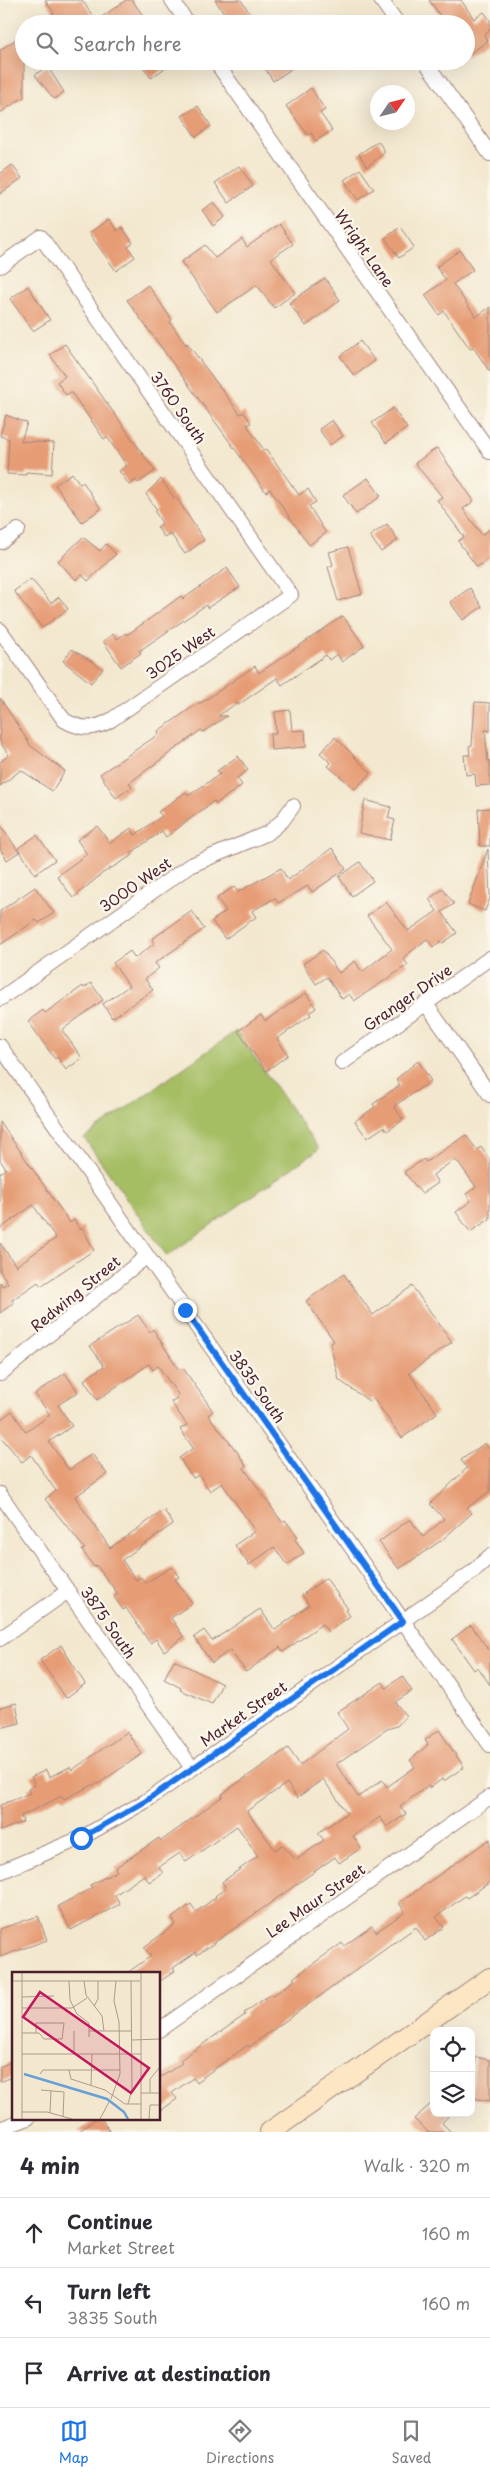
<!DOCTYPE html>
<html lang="en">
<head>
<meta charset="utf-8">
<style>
  body { margin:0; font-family:"Playpen Sans",sans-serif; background:#f2f2f3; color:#2b2b33 }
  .controls { position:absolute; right:15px; bottom:15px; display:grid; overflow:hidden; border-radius:10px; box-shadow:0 5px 20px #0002 }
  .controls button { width:45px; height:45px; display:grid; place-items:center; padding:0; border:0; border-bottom:1px solid #e1e1e2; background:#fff; color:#2b2b33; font:25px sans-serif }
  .compass { position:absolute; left:370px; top:85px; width:45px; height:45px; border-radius:50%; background:#fff; box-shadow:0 5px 20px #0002; rotate:55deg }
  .stop { position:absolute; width:15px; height:15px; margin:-11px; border:4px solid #1a73e8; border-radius:50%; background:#fff }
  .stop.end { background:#1a73e8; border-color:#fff; box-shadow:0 1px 5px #0008 }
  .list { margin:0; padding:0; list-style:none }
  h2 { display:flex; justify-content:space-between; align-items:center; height:65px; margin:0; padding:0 20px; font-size:21px }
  h2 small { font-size:16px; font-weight:400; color:#7c7c81 }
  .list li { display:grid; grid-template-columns:32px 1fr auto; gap:15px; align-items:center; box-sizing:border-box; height:70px; padding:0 20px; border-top:1px solid #e1e1e2 }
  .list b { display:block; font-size:19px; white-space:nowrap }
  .list p { margin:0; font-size:16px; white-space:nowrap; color:#7c7c81 }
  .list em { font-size:16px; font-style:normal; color:#7c7c81 }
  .icon { flex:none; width:28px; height:28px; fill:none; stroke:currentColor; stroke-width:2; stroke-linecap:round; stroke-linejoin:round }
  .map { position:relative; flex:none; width:490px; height:2132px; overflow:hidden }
  .search { position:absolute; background:#fff; box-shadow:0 5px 20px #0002; left:15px; right:15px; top:15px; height:55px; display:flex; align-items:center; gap:12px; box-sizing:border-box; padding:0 18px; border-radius:28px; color:#7c7c81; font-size:19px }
  .sheet { height:275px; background:#fff }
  nav { display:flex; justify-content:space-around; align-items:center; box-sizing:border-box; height:70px; border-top:1px solid #e1e1e2; background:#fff; font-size:14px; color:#7c7c81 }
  nav a { display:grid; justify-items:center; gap:2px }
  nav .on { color:#1a73e8 }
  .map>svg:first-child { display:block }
</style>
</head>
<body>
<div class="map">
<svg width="490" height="2132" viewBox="0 0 490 2132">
  <rect width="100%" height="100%" fill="#fbf7ec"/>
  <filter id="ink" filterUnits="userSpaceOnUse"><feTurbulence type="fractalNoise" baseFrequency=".02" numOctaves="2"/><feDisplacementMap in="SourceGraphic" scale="10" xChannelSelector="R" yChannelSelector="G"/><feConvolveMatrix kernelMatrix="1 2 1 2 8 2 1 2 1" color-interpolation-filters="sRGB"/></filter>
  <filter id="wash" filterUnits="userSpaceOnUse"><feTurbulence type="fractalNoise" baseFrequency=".0096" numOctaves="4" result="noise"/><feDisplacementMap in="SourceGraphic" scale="20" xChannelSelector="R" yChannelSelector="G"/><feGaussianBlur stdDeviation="1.12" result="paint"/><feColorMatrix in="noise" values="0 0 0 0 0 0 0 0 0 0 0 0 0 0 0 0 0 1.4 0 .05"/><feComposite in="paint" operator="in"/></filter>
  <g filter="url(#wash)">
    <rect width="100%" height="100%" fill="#f3e8cf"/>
    <path fill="#a5be64" stroke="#786e48" d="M236,1031l83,118 -152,107 -83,-118z"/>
    <g id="blocks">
      <path fill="#e69c75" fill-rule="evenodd" d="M45,0h37l14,21 30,-21h6l17,24h-112l17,-11z
        M215,0h26l16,24h-25z
        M429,0h32l13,19 10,-7 6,8v10l-6,5 4,6 -22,15v-32h-20z
        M24,34v63l-24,16v-63z
        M139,61h36l-24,17z
        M260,61h24l6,9 -17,11z
        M47,66l17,26 -10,7 -19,-24z
        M311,88l14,22 -5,3 12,17 -16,11 -5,-8 -3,2 -22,-29z
        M198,106l13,20 -15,11 -14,-21z
        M378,141l7,11 -18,15 -8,-13z
        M12,165l10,13 -22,16v-20z
        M239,166l14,20 -24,17 -14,-20z
        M360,169l14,20 -16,11 -14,-20z
        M214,202l11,15 -12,9 -11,-16z
        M109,219l8,12 5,-4 11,16 -5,4 7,10 -19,14 -27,-38z
        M279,224l14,20 -22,15 24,34 -21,15 -17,-23 -40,27 -36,-50 24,-17 10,13 27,-19 5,8z
        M400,227l14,20 -15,11 -14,-20z
        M460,250l13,20 -20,14 23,33 14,-10v65l-17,-25 -3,2 -26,-38 -5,4 -14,-20 21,-15 -10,-13z
        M325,278l15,22 -34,26 -17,-23z
        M148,285l24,35 -2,2 16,23 1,-2 53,71 4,-2 7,11 -4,2 17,25 2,-1 33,46 9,-6 8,13 -7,4 17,27 -17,12 -39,-56 -4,3 -139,-192z
        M28,286l22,34 -17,11 -23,-32z
        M360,341l15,20 -21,15 -14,-20z
        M65,344l90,127 -17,12 -2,-3 -7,5 -10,-14 8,-5 -20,-29 -3,2 -33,-47 -5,3 -9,-13 8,-6 -15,-21z
        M393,408l14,20 -21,15 -14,-20z
        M6,415l21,8 -6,18 33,2 -2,31 -26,-2v3l-19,-1 2,-35 -9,-3z
        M332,420l11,16 -13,9 -11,-16z
        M437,448l37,53 -11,8 19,26 8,-6v29l-13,9 -19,-26 6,-4 -27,-37 5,-3 -27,-34z
        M72,473l8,11 3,-2 18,27 -19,13 -27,-37z
        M368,478l13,18 -25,18 -13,-19z
        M161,479l13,19 2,-1 28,43 -19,14 -15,-21 -6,4 -7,-10 5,-4 -7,-11 2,-2 -11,-16z
        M387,524l11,16 -17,12 -11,-16z
        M83,537l17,14 6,-7 10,10 -28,27 -6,-6 -6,5 -18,-19z
        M348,547l14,47 -24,7 -10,-34 5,-2 -4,-13z
        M227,568l13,19 -33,21 -1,-3 -67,46 2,2 -20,14 -18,-26 10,-7 4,5 9,-6 1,2 54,-39 2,3z
        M31,579l20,24 8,-6 9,12 -26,19 -28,-37z
        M470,588l12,19 -19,13 -13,-18z
        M343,616l21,30 -22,16 -5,-8 -8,6 -3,-5 -44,30 -5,-7 -39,27 -1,-2 -19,13h9l-24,16 -2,-2 -72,53 3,4 -16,11 -16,-24 59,-40 -1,-3 42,-29 1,1 54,-37 4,7z
        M72,649l31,20 -12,14 -28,-22z
        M0,698l31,48 34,25 -13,20 -31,-21 -21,16v-24l9,-7 -9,-13z
        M475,702l15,1v28l-5,-1 3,31h2v24l-14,1 -1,-12 -9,1 -2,-20h6l-1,-9 3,-1z
        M290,710l2,21 13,-1 1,17 -35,3 -1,-16h6l-1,-22z
        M335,737l36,36 -16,16 -27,-23 3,-3 -11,-10z
        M238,756l10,14 -11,8 5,7 -26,19 -2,-3 -48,36 -4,-6 -31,22 2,2 -30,18 -30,25 -16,-22 30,-22 -10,-14 20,-14 13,17 21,-15 4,7 27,-19 -4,-4 28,-20 2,4 32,-22 -3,-3z
        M365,800l26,7 -3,11 7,2 -5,20 -31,-7z
        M490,808v38h-10l-2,-37z
        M0,824l19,28 -12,8 -7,-11z
        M37,835l18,25 -20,14 -17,-26z
        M332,848l14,21 -34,23 -4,-6 -30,17 -3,-5 -23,13 4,6 -31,22 -13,-18 14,-10 -9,-13 17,-11 4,5 43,-24 7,12z
        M488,849l2,49 -5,13 -17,-7z
        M360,862l13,19 -21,15 -13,-19z
        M35,887l19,26 -15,10 -3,-3 -36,25v-34z
        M443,889l11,15 -12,8 15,21 -14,10 -2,-2 -8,6 -6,-8 -24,19 5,7 -54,36 -5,-7 -7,5 -15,-22 -11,7 -13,-20 20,-14 16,23 16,-12 7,11 30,-23 -25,-33 19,-14 22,29 29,-20 -8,-12z
        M192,911l12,18 -49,34 4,5 -14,11 8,11 -41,28 -9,-14 26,-18 -16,-23 17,-12 5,7 20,-15 -3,-4z
        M91,983l12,17 -41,30 20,28 -16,12 -9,-13 -2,2 -27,-38 15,-11 2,3 38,-27 1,2z
        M306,993l10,15 -7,5 2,2 -34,24 11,16 -22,16 -28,-40 23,-16 4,6z
        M418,1061l13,20 -37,25 9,14 -16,11 -3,-4 -17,11 -12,-17 20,-14 -2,-3 27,-19 -4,-6z
        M0,1122l70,101 4,-3 6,9 2,-2 12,23 -53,36 -3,-4 -26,18 2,3 -14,10v-31l3,4 5,-3 -8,-12v-28l16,23 40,-28 -23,-33 -33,24v-56l6,-4 -6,-9z
        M466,1135l11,15 4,-3 9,13v59l-20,13 -14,-20 15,-11 -5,-7 10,-7 -17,-24 -5,-3 -20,14 -1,1 5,8 -16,11 -18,-22 20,-13 2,3z
        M344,1274l29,41 39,-29 40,56 -43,31 28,40 -35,25 -29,-40 -4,3 -30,-21 -9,-36 4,-3 -28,-40z
        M138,1315l12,17 3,-3 26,41 4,-2 30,43 -5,4 30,38 8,13 -2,2 38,54 3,-2 13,17 -3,2 9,14 -17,12 -13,-18 -25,18 -14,-20 20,-14 -33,-48 -12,8 -11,-16 -6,3 -14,-20 14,-10 -13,-19 7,-4 -16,-23 8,-6 -21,-30 -5,4 -4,-6 -52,36 -13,-20 20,-14 -14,-20z
        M65,1373l13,19 -20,13 14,21 -23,16 20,28 23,-16 15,20 -32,23 35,51 54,-38 9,14 -51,36 14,20 5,-3 4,6 27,-16 7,10 -4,2 17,24 -21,15 13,19 -20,14 -8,-12 -6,4 -24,-35 -3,2 -9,-13 4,-3 -22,-29 -2,2 -12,-17 3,-1 -40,-50 11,-8 -25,-36 -9,7 -22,-26v-16l12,-9 14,21 24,-17 -15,-21z
        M485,1443l5,7v41l-23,17 5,5 -30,27 -43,29 -20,-27 31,-23 13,18 21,-18 -14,-15 37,-36 -6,-8z
        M326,1578l22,31 -2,1 4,6 -22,16 -6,-8 -39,28 -3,-5 -34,25 -16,-22 -18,13 -18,-26 10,-7 8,11 48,-32 15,21 34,-25 -7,-10z
        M471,1625l19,27v33l-12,-18 -4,3 -22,-31z
        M61,1645l24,39 -19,14 -26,-38z
        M174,1660l48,24 -10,20 -32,-14 1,-2 -17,-9z
        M402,1676l10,15 -17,11 11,14 -9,10 -10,3 -51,35 22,33 24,-17 5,7 28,-20 -5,-7 18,-15 -3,-5 14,-10 25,37 -20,14 -2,-2 -12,9 -2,-2 -28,20 6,8 -19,13 -7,-10 -27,19 8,12 -22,15 -4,-6 -138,98 -1,-3 -23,16 2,3 -16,11v-9h-32l24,-17 -7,-9 32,-23 -4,-6 19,-14 5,8 20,-15 -1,-1 11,-8 -4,-6 36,-26 -21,-30 -51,36 -6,-9 -21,14 4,6 -14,9 -5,-7 -29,20 5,9 -49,26 -13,-24 34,-18 -2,-3 27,-14 -2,-3 44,-30 2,3 62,-45 -1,-2 66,-46 12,17 48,-36 -11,-17 46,-30 3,6zM323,1779l24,34 -29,20 6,7 -28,20 -14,-15 -7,5 -28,-39 40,-28 10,15z
        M16,1703l4,20 -20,5v-21z
        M127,1732l15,22 -44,30 -1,-1 -33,16 -2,-3 -41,20 2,6 -23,9v-26l30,-12 -2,-4 7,-4 -4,-8 15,-7 3,7 21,-10 2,3z
        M490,1839v43l-23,16 -2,-2 -29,21 8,10 -19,14 -9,-14 -167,120 -1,-2 -52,37 -3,-4 -21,15 5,6 -18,13v-39l2,4 21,-14 -2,-3 65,-45 -1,-2 27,-19 1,2 23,-16 -2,-2 49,-35 2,3 28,-20 4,6 29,-20 -6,-9z
        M38,1916l9,24 -47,17v-28z
        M476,2057l14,3v41l-19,-3z
        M14,2060v16l-14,6v-15z
        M434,2101v12h17l-9,10 9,9h-23l-14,-13z
        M97,2118h4l9,14h-32z"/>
    </g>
  </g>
  <g filter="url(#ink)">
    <use href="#blocks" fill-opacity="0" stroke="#9e847d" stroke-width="1"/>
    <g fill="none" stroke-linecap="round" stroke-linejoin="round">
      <defs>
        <path id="minor" d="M172,0l16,24
          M381,0l17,24
          M215,61l275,391
          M425,61l65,93
          M0,266l41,-29 250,358 -180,125c-17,10 -30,10 -47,0l-64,-90
          M0,542l18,-12
          M0,999l189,-133 79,-33 14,-12 11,-15
          M426,1004l64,91
          M0,1046l490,699
          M342,1063l148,-105
          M0,1374l147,-118
          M0,1494l192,274
          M0,1639l68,-48
          M0,1872l81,-34 65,-37 325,-228 19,-17
          M159,2030l331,-233
          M0,2129l28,-11"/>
        <path id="secondary" d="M270,2132l220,-154"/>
      </defs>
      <use href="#minor" stroke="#9e847d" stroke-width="16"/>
      <use href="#secondary" stroke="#9e847d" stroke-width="22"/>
      <use href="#minor" stroke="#fff" stroke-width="14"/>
      <use href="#secondary" stroke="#fce6c4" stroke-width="20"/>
    </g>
  </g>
  <g fill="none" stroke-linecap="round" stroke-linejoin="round" filter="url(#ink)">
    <path stroke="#1a73e8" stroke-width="6" d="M81,1838l65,-37 257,-180 -218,-311"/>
  </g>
  <g text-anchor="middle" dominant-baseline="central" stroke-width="4.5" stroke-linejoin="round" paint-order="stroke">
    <g font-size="15" fill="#4a1f2b" stroke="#fbf7ec">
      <text transform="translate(365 248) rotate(55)">Wright Lane</text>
      <text transform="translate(179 407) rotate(55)">3760 South</text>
      <text transform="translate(180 652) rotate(-35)">3025 West</text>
      <text transform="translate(135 884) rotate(-35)">3000 West</text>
      <text transform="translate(407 997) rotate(-35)">Granger Drive</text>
      <text transform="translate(75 1293) rotate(-39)">Redwing Street</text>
      <text transform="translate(258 1386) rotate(55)">3835 South</text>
      <text transform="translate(109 1622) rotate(55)">3875 South</text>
      <text transform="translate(243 1713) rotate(-35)">Market Street</text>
      <text transform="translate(315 1900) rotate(-35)">Lee Maur Street</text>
    </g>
  </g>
  <g transform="translate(12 1972)">
    <rect width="148" height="148" fill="#f3e8cf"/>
    <path fill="none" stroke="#689fd5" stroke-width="2.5" d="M12,102l83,25 17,13 4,7"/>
    <path fill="none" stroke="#af988d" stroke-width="1" d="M10,0v147M0,9h128M57,9l1,19 7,14 12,9v14M72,9l2,14 16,21 2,15M10,25l32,-1M82,34l4,-7v-18M10,36h50l15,-10M77,59h43M10,61h17l5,6h18l2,-16h-28v10M120,68l28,-1M10,82h119M62,82v-23M57,98l2,9 34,11 20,14h16M28,102l3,-4h77M79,113l1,-31M29,118l23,2 -1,25M129,121h19M138,121v-14l10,-12M99,127l9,-25 -1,-52 -5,-21 2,-20M116,132l4,-15 -1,-108M10,140h25l25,7M38,141l1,-22M88,147l9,-17M129,147v-147M137,147l1,-14h10"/>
    <path fill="#c2185b" fill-opacity="0.15" stroke="#c2185b" stroke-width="2.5" d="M28,20l109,76 -18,25 -108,-76z"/>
    <rect width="148" height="148" fill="none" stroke="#4a1f2b" stroke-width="2.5"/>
  </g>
</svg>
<div class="controls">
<button><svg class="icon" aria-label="locate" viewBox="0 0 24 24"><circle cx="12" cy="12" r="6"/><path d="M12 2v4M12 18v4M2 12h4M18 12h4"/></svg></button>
<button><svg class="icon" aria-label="layers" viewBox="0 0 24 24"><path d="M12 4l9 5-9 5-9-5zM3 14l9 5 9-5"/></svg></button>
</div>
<svg class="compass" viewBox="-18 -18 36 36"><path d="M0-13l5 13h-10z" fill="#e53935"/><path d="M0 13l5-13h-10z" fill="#7c7c81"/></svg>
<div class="stop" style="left:81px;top:1838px"></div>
<div class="stop end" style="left:185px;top:1310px"></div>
<div class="search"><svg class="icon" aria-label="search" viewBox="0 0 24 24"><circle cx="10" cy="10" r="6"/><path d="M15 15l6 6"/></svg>Search here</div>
</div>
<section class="sheet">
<h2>4 min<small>Walk · 320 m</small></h2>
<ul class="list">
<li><svg class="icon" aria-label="ahead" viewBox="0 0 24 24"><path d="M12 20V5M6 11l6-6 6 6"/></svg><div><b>Continue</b><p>Market Street</p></div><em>160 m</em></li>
<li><svg class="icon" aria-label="left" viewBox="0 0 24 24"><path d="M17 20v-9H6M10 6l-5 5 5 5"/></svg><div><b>Turn left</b><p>3835 South</p></div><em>160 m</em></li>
<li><svg class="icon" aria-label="arrive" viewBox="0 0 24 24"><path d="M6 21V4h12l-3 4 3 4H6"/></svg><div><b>Arrive at destination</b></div></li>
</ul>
</section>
<nav>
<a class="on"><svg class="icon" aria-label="map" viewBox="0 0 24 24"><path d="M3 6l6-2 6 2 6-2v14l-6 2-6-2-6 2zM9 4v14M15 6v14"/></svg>Map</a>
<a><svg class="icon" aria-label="directions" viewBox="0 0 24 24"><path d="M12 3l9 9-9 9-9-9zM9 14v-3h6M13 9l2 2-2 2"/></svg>Directions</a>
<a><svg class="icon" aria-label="saved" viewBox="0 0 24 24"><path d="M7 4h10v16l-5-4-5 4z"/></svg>Saved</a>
</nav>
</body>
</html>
